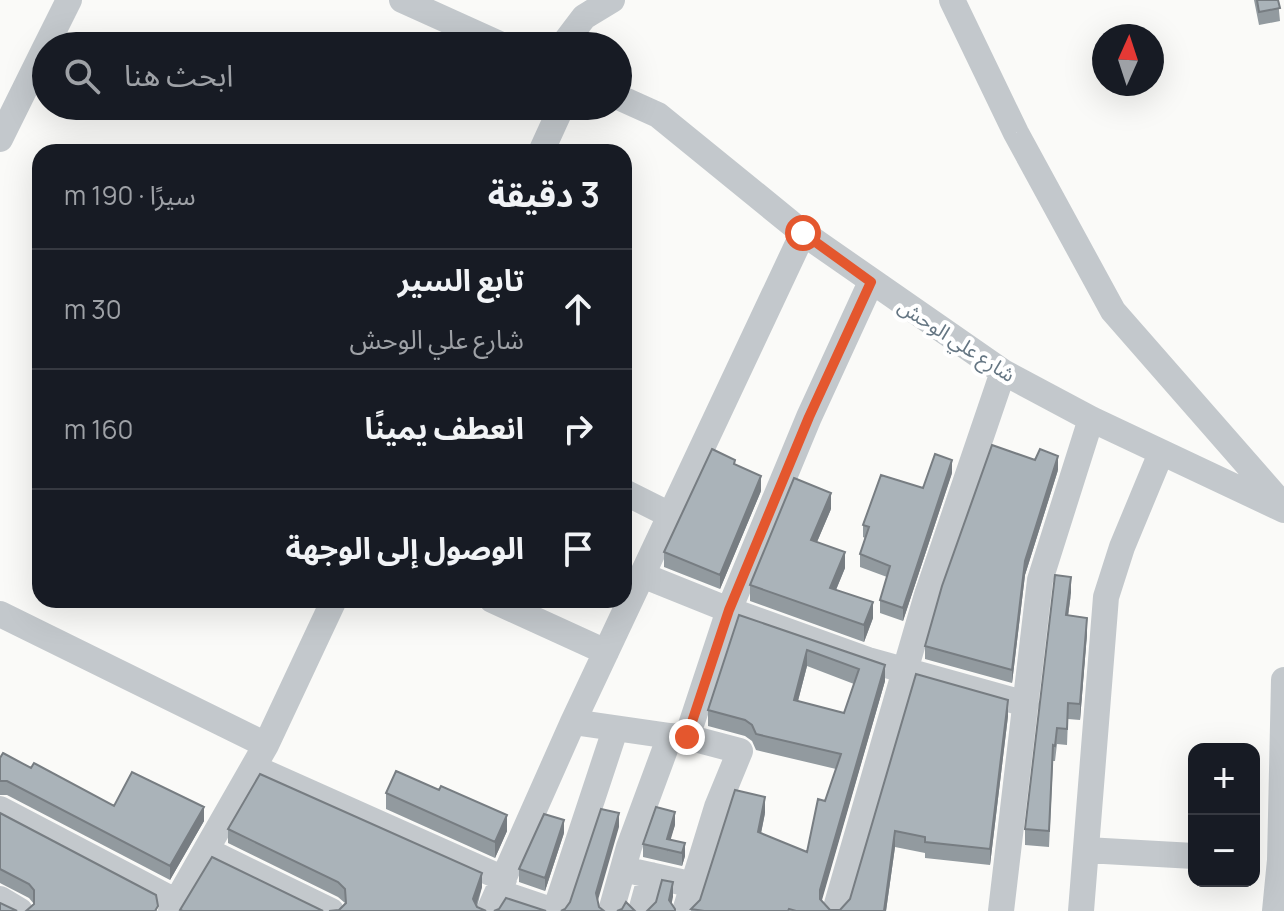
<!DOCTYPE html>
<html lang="ar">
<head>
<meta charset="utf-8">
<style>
  body { margin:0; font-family:Manrope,"Noto Sans Arabic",sans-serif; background:#20242c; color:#f1f3f6; direction:rtl }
  .controls { position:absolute; right:24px; bottom:24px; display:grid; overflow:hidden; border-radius:16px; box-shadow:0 8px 32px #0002 }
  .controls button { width:72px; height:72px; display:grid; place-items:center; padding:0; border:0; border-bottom:2px solid #363941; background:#171b24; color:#f1f3f6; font:40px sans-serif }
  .compass { position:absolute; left:1092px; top:24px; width:72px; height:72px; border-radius:50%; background:#171b24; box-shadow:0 8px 32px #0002; rotate:3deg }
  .stop { position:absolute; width:24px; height:24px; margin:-18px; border:6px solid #e4572e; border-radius:50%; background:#fff }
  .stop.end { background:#e4572e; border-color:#fff; box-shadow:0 2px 8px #0008 }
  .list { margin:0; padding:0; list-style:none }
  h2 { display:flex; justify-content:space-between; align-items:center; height:104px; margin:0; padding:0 32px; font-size:34px }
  h2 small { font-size:26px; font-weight:400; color:#9ea1a6 }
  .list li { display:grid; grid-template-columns:52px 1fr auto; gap:24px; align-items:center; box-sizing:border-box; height:120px; padding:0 32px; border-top:2px solid #363941 }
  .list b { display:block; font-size:30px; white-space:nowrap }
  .list p { margin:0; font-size:26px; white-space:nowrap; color:#9ea1a6 }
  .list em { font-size:26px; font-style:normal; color:#9ea1a6 }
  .icon { flex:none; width:44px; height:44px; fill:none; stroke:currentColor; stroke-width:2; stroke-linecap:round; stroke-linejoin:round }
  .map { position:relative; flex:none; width:1284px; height:911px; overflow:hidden; direction:ltr }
  .search { position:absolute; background:#171b24; box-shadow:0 8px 32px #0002; left:32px; top:32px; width:600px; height:88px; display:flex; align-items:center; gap:20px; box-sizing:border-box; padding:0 28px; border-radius:44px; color:#9ea1a6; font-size:30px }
  .panel { position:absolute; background:#171b24; box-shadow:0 8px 32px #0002; left:32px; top:144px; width:600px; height:464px; border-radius:24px; direction:rtl }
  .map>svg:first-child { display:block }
</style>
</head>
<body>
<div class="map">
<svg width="1284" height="911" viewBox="0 0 1284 911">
  <rect width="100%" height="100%" fill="#fafaf8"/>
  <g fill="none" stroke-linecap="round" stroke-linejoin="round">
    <path stroke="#c3c8cc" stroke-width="26" d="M402,0l102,46
      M952,0l64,133 97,178 169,193
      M46,46l23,-46
      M562,46l22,-29 28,-17
      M618,97l40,18 145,118 200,139 88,47 193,91
      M0,139l46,-93
      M541,152l21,-46
      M624,492l46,23
      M642,575l87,35 139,50 158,44
      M492,600l114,52
      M0,614l266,131
      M573,722l97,14
      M687,737l42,-127 80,-193 62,-135
      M255,768l249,111
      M0,809l177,93
      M206,850l125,61
      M1086,850l108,6
      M623,869l71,16
      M498,892l56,19
      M0,899l20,12
      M171,911l95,-166 68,-145
      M489,911l84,-189 230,-489
      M555,911l60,-181
      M611,911l18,-64 41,-111 17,1 53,14 -23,56 -32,104
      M641,911l10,-36
      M835,911l92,-316 76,-223
      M1001,911l39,-331 51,-161
      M1081,911l25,-314 16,-50 39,-94
      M1275,911l5,-51 4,-180"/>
  </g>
  <path fill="#929a9f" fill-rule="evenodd" d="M1254,0h24l2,21 -21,4z
    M1058,470l-33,105 -13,108 -87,-24v-13z
    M952,473l-49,148 -23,-8v-13l7,-23 -27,-10v-13l5,-16 -2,-1v-12l60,-37z
    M761,491l-41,98 -56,-22v-15z
    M831,509l-14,33 28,26 -9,22 37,28 -9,24 -114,-41v-16z
    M1071,593l-3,23 19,18 -7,86 -12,-1 -1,26 -10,-1 -2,17h-2l-4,86 -24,-2v-16z
    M739,615l146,66 -64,220 9,9h10l10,-11 66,-225 92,42 -18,149 -65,-7v-5l-30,-6 -9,64h-195v-2l9,-9 65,-87 -4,20 46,19 29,-83 -80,-19 -4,-9 -7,-5 -37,-10v-16zM807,666l47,18 -10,29 -46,-12z
    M0,758l31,10 83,38 90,15 -34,59 -163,-85h-7z
    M386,793l121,38 -12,27 -109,-49z
    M0,813l158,98 -130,-1 6,-6 -5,-6 -29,-15z
    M675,825l-5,14 15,17 -3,10 -39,-9v-13z
    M228,829l254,58 -5,20 -138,3 6,-7 -7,-6 -110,-54z
    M564,833l-19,58 -26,-9v-13z"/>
  <path fill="#777d82" d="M1058,456v14l-33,105 -13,108v-13l13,-109z
    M952,460v13l-49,148v-13z
    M761,476v15l-41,98v-14z
    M831,493v16l-20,47v-16z
    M845,552v16l-15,36v-16z
    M1071,577v16l-5,38v-16z
    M873,602v16l-9,24v-17z
    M1087,618v16l-7,86v-16z
    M807,650v16l-13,50v-16z
    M885,665v16l-65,226v-17z
    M1008,700v16l-18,149v-16z
    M765,797v16l-7,35v-16z
    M204,807v14l-34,59v-14z
    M675,812v13l-8,27v-13z
    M619,813v14l-23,80v-14z
    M507,815v16l-12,27v-16z
    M564,820v13l-19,58v-13z
    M895,831v16l-9,64h-2z
    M685,843v13l-3,10v-13z
    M482,873v14l-8,24 -1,-12z
    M673,882v15l-3,14 -1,-11z"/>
  <path fill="#aab3b9" stroke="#777d82" stroke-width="2" fill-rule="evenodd" d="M1257,0h21l2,8 -21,4z
    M992,445l43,15 5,-11 18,7 -33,105 -13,109 -87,-24 17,-60z
    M712,449l23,11 -1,4 27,12 -41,99 -56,-23z
    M935,454l17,6 -49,148 -23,-8 10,-34 -30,-12 9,-27 -6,-2 18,-50 42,13z
    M794,478l37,15 -20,47 34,12 -15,36 43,14 -9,23 -114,-40z
    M1055,575l16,2 -5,38 21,3 -7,86 -12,-1 -1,26 -10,-1 -2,18 -2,-1 -4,86 -24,-2z
    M739,615l146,50 -65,225v9l10,11h10l10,-11 66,-225 92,26 -18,149 -65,-7v-5l-30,-6 -11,80h-88l-7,-2 -1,2h-84l-13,-2 9,-9 35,-110 30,7 -7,35 49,20 11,-53 7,2 16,-47 -85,-20 -4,-9 -7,-5 -37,-10zM807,650l52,19 -15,44 -50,-13z
    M3,753l28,15 3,-5 80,43 18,-34 72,35 -34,59 -163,-85h-7v-23z
    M396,771l43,19 2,-4 66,29 -12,27 -109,-49z
    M260,774l222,99 -9,26 4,8 9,4h-157l10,-1 7,-7 -1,-14 -7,-7 -110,-53z
    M656,807l19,5 -8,27 18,4 -3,10 -39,-9z
    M601,809l18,4 -23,80 3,14 5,4h-43l4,-2 5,-7z
    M0,813l156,82 2,11 -3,5h-129l8,-7v-14l-5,-6 -29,-15z
    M544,814l20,6 -19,58 -26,-9z
    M212,857l111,54h-140l-3,-1z
    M662,880l11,2 -4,18 6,9v2h-28l9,-9z
    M506,898l40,13h-52l5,-2z
    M626,902l9,9h-18l5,-2z
    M0,903l17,8h-17z"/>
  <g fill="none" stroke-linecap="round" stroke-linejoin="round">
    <path stroke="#e4572e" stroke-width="10" d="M687,737l42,-127 80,-193 62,-135 -68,-49"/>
  </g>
  <g text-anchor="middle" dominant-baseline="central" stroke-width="8" stroke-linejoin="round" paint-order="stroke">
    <g font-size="20" fill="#657683" stroke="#fff">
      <text transform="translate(957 340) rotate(33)">شارع علي الوحش</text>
    </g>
  </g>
</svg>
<div class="controls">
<button>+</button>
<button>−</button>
</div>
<svg class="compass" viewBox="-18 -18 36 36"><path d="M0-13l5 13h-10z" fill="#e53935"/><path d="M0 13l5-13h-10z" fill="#9ea1a6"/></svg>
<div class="stop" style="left:803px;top:233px"></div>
<div class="stop end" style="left:687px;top:737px"></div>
<div class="search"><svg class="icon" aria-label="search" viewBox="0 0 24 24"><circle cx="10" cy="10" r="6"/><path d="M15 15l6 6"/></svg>ابحث هنا</div>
<section class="panel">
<h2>3 دقيقة<small>سيرًا · 190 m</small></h2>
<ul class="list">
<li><svg class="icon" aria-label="ahead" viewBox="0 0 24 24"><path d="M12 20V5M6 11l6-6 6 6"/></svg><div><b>تابع السير</b><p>شارع علي الوحش</p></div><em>30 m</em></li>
<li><svg class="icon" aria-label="right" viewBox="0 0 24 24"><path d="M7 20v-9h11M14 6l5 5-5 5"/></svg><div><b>انعطف يمينًا</b></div><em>160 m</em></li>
<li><svg class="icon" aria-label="arrive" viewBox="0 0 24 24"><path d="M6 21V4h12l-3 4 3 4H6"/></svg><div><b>الوصول إلى الوجهة</b></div></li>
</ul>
</section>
</div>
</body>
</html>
